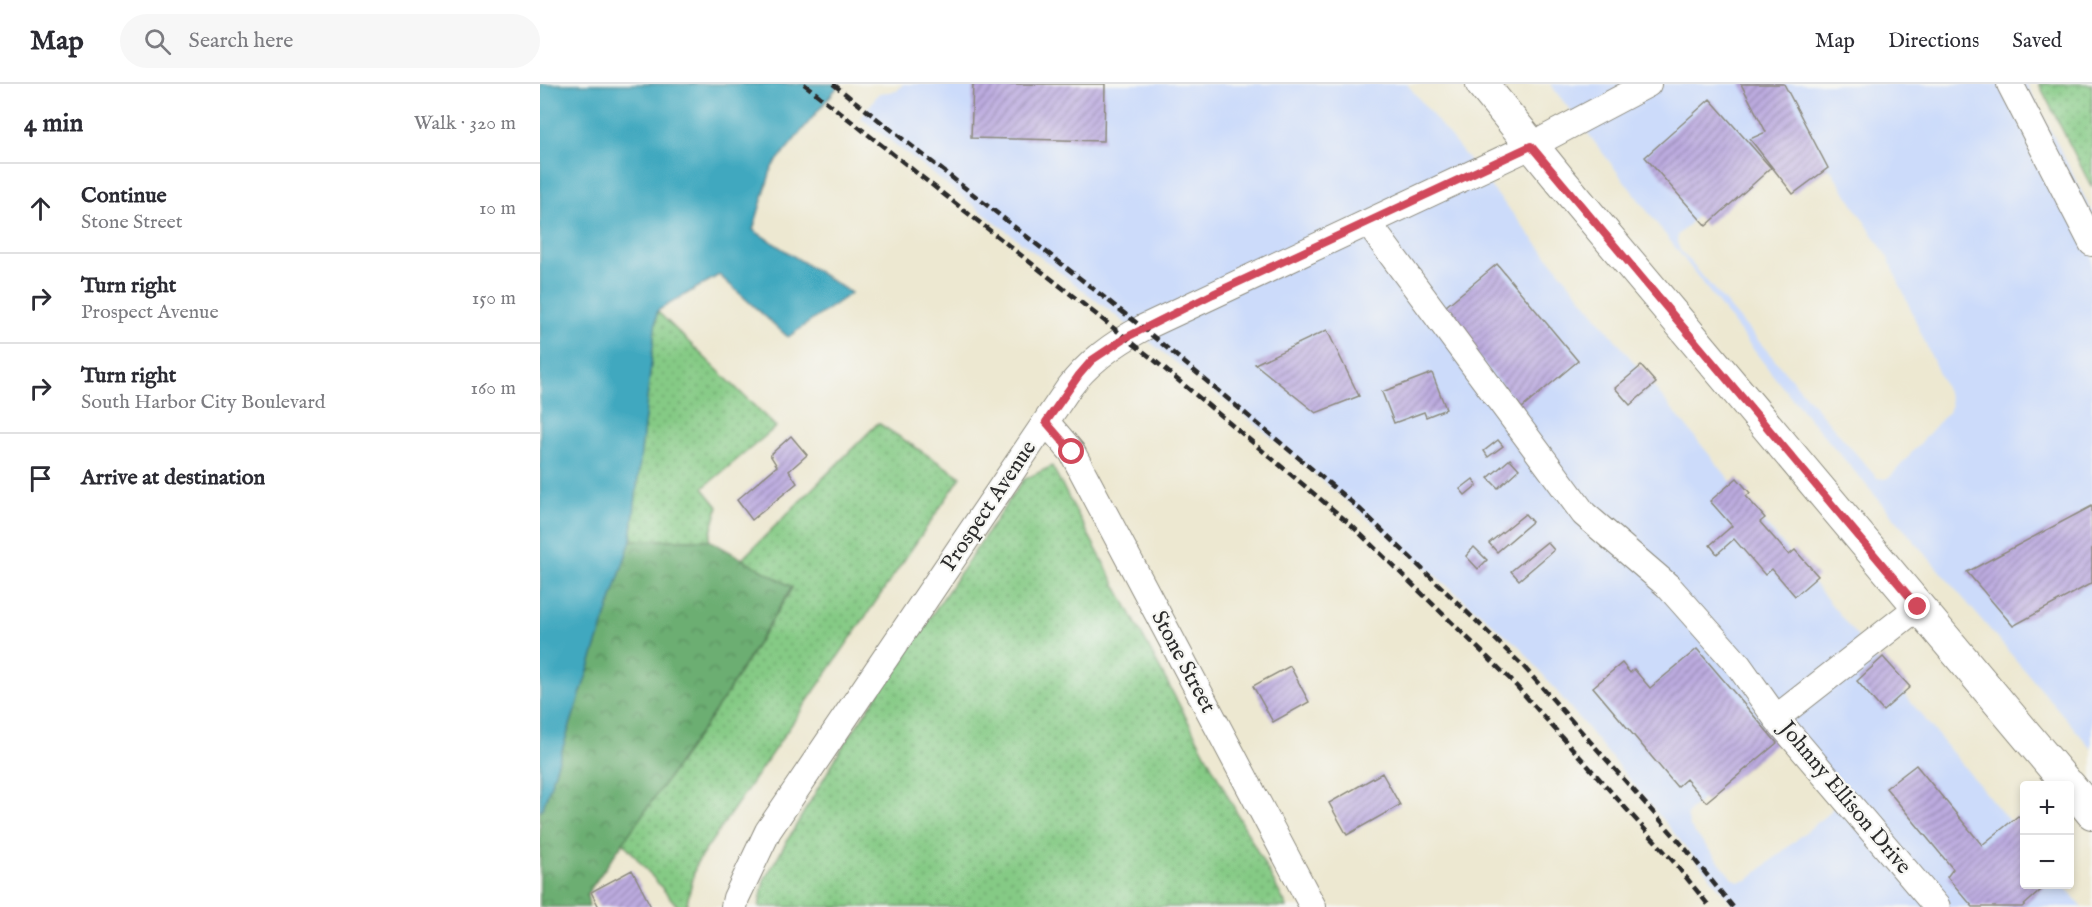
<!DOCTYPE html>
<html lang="en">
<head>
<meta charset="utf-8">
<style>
  body { margin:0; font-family:"IM FELL English",serif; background:#f7f7f7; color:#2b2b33 }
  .controls { position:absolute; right:18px; bottom:18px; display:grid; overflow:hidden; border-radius:6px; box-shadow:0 3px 9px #0003 }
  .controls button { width:54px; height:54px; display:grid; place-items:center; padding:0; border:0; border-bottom:2px solid #e1e1e2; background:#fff; color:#2b2b33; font:30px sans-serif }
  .stop { position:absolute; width:18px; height:18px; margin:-14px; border:4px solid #d1495b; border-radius:50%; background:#fff }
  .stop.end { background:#d1495b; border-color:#fff; box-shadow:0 2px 6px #0008 }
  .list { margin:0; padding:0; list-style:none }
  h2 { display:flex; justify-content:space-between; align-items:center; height:78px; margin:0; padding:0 24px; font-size:26px }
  h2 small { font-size:20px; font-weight:400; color:#7c7c81 }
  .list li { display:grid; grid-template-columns:39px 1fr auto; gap:18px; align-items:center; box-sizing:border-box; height:90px; padding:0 24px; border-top:2px solid #e1e1e2 }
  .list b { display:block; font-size:22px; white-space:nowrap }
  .list p { margin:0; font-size:20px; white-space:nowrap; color:#7c7c81 }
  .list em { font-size:20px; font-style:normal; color:#7c7c81 }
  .icon { flex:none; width:33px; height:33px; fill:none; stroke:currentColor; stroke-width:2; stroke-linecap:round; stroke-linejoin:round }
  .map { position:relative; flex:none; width:1552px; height:823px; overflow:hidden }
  header { display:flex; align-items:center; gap:36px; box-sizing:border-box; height:84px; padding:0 30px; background:#fff; border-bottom:2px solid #e1e1e2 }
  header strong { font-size:28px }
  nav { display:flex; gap:33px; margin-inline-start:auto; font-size:21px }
  .search { width:420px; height:54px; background:#f7f7f7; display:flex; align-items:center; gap:15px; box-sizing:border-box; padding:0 21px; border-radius:33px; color:#7c7c81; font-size:22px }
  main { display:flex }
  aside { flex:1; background:#fff }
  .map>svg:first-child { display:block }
</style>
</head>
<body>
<header>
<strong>Map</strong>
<div class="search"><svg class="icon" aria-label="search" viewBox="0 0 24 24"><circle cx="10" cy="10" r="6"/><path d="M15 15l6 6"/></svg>Search here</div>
<nav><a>Map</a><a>Directions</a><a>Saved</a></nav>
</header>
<main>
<aside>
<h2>4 min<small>Walk · 320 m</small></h2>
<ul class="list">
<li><svg class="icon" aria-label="ahead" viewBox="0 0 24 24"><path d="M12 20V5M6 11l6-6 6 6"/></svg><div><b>Continue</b><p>Stone Street</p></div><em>10 m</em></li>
<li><svg class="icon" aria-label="right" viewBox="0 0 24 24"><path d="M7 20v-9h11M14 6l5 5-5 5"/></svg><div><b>Turn right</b><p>Prospect Avenue</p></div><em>150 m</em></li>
<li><svg class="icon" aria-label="right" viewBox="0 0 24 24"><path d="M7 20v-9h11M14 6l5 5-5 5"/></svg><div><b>Turn right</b><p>South Harbor City Boulevard</p></div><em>160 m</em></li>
<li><svg class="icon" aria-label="arrive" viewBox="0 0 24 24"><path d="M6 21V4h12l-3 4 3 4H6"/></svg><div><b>Arrive at destination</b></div></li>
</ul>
</aside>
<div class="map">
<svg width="1552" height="823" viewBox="0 0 1552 823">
  <defs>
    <pattern id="green-dots" width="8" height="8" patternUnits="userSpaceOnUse" patternTransform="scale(1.5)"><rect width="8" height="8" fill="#85ca85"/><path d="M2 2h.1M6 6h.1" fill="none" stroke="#6da46d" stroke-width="1.8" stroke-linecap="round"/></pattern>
    <pattern id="forest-crowns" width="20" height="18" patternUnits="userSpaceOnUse" patternTransform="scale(1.5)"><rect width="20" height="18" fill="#6cae72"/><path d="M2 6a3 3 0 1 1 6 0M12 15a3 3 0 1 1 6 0" fill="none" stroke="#598e5e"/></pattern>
    <pattern id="building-hatch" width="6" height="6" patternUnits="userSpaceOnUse" patternTransform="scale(1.5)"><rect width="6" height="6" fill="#bcabdf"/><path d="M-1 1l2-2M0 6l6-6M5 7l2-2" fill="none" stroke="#998bb5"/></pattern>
  </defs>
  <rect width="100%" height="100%" fill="#f6f6f2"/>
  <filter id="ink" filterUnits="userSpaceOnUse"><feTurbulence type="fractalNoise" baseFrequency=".0167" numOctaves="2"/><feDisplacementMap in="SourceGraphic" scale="12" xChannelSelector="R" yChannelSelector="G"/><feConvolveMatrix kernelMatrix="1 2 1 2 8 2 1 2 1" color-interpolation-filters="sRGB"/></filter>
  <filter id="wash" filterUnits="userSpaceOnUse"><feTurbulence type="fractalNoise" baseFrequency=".008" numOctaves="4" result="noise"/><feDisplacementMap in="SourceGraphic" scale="24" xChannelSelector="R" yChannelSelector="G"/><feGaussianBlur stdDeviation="1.35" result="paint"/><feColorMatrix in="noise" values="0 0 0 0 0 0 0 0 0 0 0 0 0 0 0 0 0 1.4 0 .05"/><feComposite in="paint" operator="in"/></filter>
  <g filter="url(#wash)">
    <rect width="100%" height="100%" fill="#ede8d1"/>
    <path fill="#ccdbfa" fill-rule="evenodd" d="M363,0h504l539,661 78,94v45l39,1 19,22h-347l-215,-260 -262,-221 -397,-308 18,-25 18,-2zM1239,655l55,62v5l-4,6 -82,68 -10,1 -6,-4 -42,-50 -3,-12 4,-6 82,-68z
      M1010,0h477l65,128v537l-313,-366zM1226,73l61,10 4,3 57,88 62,141 1,7 -3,6 -57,64 -6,3 -8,-1 -197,-228 -3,-8 1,-7 20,-20z"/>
    <path fill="url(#green-dots)" stroke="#587a58" stroke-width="1.5" d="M1499,0h53v104z
      M117,227l119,116 -73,61 15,19 -9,33h-78z
      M338,339l83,54 -265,387 -10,43h-8l-55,-65 101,-144 68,-110 -50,-29z
      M512,382l235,441h-528l5,-27 77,-131 182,-269z"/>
    <path fill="url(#forest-crowns)" stroke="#4c6c4e" stroke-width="1.5" d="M91,456h78l83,47 -68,111 -137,196 2,13h-49v-96l3,-3z"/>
    <path fill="#3fa8bf" stroke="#356a75" stroke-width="1.5" d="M0,0h300l-68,83 -19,63 98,63 -63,44 -69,-62 -62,36 -26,229 -88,268 -3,3z"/>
    <g id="blocks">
      <path fill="url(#building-hatch)" d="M433,0h132l-1,57 -133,-3z
        M1201,0h43l44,84 -35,26 -43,-55 16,-7z
        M1170,15l61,69 -65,58 -61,-69z
        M957,180l81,97 -56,47 -82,-97z
        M787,246l32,66 -43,17 -61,-49z
        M1101,282l15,17 -26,22 -15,-17z
        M892,289l14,36 -20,8 -2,-5 -30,11 -12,-31z
        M251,352l16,19 -18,16 8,12 -45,37 -15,-20 40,-34 -7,-11z
        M958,356l5,6 -15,11 -4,-6z
        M970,375l9,10 -21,19 -10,-10z
        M1197,394l13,15 -4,3 19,22 -5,4 29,33 6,-5 23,26 -23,20 -23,-27 -7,6 -31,-36 -17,15 -7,-9 22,-19 -22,-25z
        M933,395l4,6 -12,10 -5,-6z
        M1552,422v77l-79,43 -46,-54z
        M985,430l7,8 -35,30 -8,-9z
        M1007,458l7,8 -35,30 -8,-9z
        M934,463l13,13 -9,9 -12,-13z
        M1157,565l80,94 -71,59 -20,-23 -9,8 -84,-100 29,-24 8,10 4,-4 16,19z
        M1343,573l27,30 -27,24 -26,-30z
        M750,582l19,36 -36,20 -20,-36z
        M1376,681l66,80 36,-29 6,7v61h24l-26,23h-49l-26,-30 6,-8 -67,-81z
        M842,689l18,32 -53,30 -18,-32z
        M92,786l19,37h-52l-8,-15z"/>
    </g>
  </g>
  <g filter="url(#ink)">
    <use href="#blocks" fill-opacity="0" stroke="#8c8a7e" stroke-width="1.5"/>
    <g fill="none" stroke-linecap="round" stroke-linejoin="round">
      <defs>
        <path id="minor" d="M1470,0l82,159
          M828,139l216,291 84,72 71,80 37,52
          M506,338l26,30 241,455
          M1378,523l-142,111 161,189
          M194,823l2,-9 32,-67 300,-442c20,-27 45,-45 75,-61l388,-182 117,-62"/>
        <path id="major" d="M942,0l78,96 509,606
          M1530,702l22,27"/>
      </defs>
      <use href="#minor" stroke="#8c8a7e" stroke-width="28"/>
      <use href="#major" stroke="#8c8a7e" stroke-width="34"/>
      <use href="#minor" stroke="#fff" stroke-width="26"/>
      <use href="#major" stroke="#fff" stroke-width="32"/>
      <path stroke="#2b2b2b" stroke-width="4.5" stroke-dasharray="9 4.5" stroke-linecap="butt" d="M264,0l350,276 195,163 162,157 162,181 37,46
        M293,0l310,244 218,182 162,156 162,182 48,59"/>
    </g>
  </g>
  <g fill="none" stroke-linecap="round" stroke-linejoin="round" filter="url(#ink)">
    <path stroke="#d1495b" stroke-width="8" d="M532,368l-26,-30 33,-47 13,-15 33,-22 88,-44 318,-148 387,461"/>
  </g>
  <g text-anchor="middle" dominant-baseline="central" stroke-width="4.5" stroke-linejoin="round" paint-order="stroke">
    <g font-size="22" fill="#2b2b2b" stroke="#f6f6f2">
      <text transform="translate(449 422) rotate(-56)">Prospect Avenue</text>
      <text transform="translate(643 578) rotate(62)">Stone Street</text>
      <text transform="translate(1305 714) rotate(50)">Johnny Ellison Drive</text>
    </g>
  </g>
</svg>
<div class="controls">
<button>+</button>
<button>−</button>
</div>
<div class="stop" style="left:532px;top:368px"></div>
<div class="stop end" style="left:1378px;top:523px"></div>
</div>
</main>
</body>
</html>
